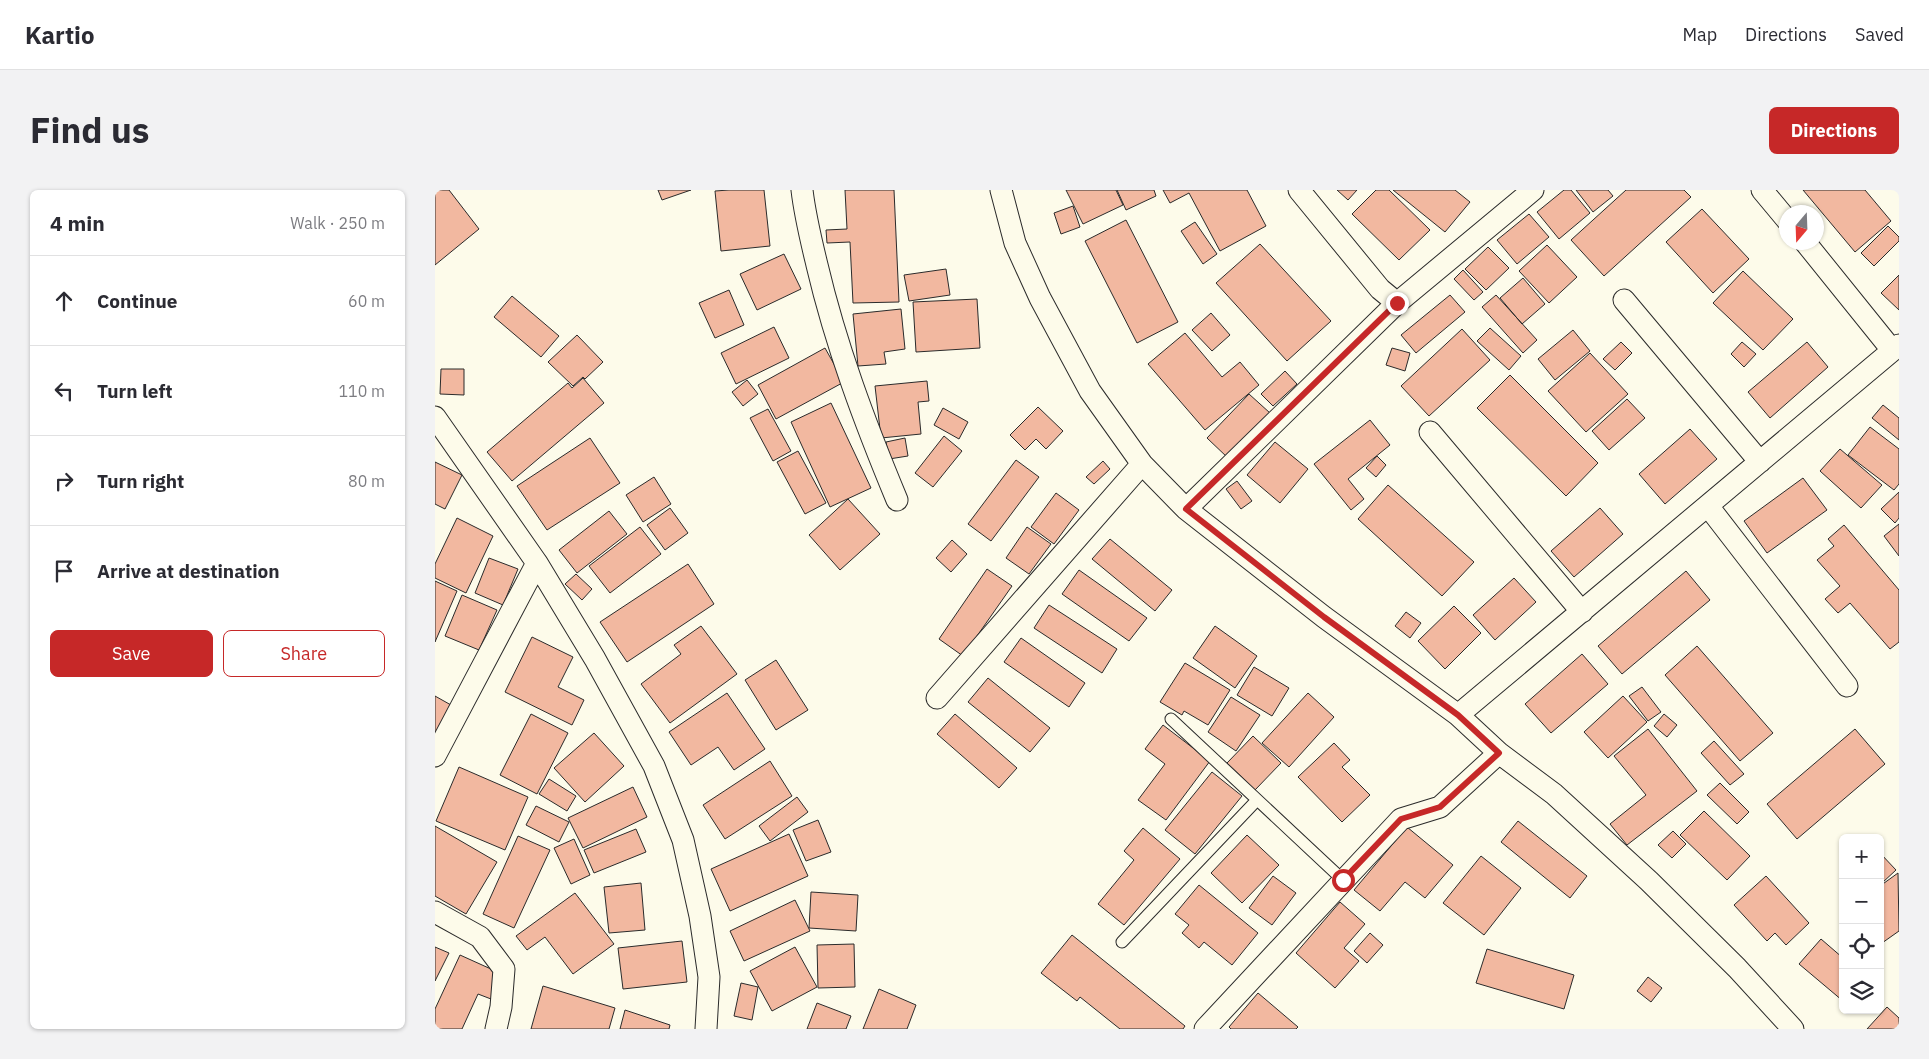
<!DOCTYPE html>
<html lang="en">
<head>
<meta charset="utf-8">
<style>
  body { margin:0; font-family:"IBM Plex Sans",sans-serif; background:#f2f2f3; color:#2b2b33 }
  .controls { position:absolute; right:15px; bottom:15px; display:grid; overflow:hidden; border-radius:8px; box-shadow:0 1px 4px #0004 }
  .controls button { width:45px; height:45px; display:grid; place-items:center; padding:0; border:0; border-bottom:1px solid #e1e1e2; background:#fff; color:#2b2b33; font:25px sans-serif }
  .compass { position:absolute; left:1344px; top:15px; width:45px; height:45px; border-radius:50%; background:#fff; box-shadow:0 1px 4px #0004; rotate:199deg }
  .stop { position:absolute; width:15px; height:15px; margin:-11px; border:4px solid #c62828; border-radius:50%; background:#fff }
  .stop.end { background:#c62828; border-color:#fff; box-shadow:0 1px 5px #0008 }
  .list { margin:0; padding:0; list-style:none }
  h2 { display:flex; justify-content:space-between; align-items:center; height:65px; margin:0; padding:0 20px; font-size:21px }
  h2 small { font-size:16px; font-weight:400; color:#7c7c81 }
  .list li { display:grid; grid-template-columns:32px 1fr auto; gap:15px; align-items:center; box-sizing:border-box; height:90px; padding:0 20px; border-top:1px solid #e1e1e2 }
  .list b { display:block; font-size:19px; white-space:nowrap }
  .list em { font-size:16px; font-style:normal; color:#7c7c81 }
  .actions { display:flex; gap:10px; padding:15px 20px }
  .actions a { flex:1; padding:11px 0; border:1px solid #c62828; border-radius:8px; text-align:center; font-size:18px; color:#c62828 }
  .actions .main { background:#c62828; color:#fff }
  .icon { flex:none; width:28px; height:28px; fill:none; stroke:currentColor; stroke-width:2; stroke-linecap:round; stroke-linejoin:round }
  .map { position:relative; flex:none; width:1464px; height:839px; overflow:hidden; border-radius:8px }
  header { display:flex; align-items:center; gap:30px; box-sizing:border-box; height:70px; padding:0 25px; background:#fff; border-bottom:1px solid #e1e1e2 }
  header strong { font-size:24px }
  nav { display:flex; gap:28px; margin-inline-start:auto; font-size:18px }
  .intro { display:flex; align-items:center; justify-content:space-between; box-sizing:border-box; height:120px; padding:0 30px }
  h1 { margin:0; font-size:35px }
  .button { padding:12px 22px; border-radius:8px; background:#c62828; color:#fff; font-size:18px; font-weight:700 }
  main { display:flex; gap:30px; padding:0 30px }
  aside { flex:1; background:#fff; border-radius:8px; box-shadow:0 1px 4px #0004 }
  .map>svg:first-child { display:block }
</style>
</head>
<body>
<header>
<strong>Kartio</strong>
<nav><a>Map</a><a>Directions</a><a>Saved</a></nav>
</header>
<div class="intro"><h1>Find us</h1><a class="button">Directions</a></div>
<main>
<aside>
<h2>4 min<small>Walk · 250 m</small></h2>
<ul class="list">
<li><svg class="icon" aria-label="ahead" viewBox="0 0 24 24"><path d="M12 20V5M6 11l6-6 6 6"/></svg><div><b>Continue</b></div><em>60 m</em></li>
<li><svg class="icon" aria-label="left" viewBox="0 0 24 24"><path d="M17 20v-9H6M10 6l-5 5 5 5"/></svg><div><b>Turn left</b></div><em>110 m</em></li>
<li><svg class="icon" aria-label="right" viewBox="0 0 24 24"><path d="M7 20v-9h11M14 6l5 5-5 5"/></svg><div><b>Turn right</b></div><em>80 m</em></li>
<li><svg class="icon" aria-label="arrive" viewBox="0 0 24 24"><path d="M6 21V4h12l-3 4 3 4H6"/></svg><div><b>Arrive at destination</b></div></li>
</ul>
<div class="actions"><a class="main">Save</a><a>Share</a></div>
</aside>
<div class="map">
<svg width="1464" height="839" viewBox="0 0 1464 839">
  <rect width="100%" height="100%" fill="#fdfbea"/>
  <path fill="#f2b8a0" stroke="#2b2b2b" d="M3,0h11l30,39 -44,36v-73z
    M223,0h33l-29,10z
    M294,0h35l6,56 -49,5 -6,-60z
    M410,0h49l5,112 -46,1 -3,-61 -23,1 -1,-13 21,-1z
    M631,0h50l7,15 -40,19z
    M682,0h37l2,6 -30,14z
    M728,0h84l19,36 -46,25 -31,-58 -19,10z
    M902,0h20l-9,10z
    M941,0h13l41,40 -31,30 -47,-46z
    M958,0h62l15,12 -25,30z
    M1129,0h7l19,23 -31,26 -22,-27z
    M1141,0h32l5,6 -20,16z
    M1191,0h58l7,7 -87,79 -33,-36z
    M1368,0h62l26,31 -36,31z
    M638,16l7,21 -19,7 -7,-21z
    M1267,19l47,50 -36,34 -47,-51z
    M1094,24l20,23 -32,27 -20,-24z
    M691,30l52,102 -41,21 -52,-102z
    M760,32l22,32 -14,10 -22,-33z
    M1453,36l11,11v4l-25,25 -13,-13z
    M825,54l71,77 -44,40 -71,-78z
    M1112,55l30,32 -28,26 -30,-32z
    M1053,57l21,21 -23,22 -21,-21z
    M349,64l17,35 -44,21 -17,-36z
    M511,79l4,26 -41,6 -5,-26z
    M1028,80l20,22 -9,8 -20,-21z
    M1308,81l50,48 -30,31 -50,-47z
    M1464,85v35l-18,-17z
    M1088,88l22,26 -23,20 -22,-26z
    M294,100l15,35 -29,13 -16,-35z
    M1015,105l15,17 -49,41 -15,-18z
    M1061,105l41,45 -14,13 -41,-46z
    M77,106l47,40 -18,21 -47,-40z
    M542,109l3,49 -64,4 -3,-50z
    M466,119l4,40 -21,3 2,12 -28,2 -5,-52z
    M776,123l19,22 -18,16 -20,-21z
    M339,137l15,31 -53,26 -15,-31z
    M1055,138l31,28 -12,14 -32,-29z
    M1027,139l28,31 -61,56 -28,-30z
    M1138,140l17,21 -35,29 -17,-21z
    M750,143l37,44 18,-15 19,23 -54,45 -57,-66z
    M142,145l26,27 -18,17 -2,-2 -10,9 -25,-24z
    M1186,152l11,11 -17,17 -12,-11z
    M1307,152l14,12 -12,13 -13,-13z
    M1372,152l21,25 -58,51 -22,-26z
    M390,158l19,34 -68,37 -18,-34z
    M957,158l18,5 -5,18 -19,-6z
    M1155,163l38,41 -42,38 -38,-41z
    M6,179h23v26l-24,-1z
    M850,181l12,13 -24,22 -12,-12z
    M1075,185l88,88 -32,33 -89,-88z
    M148,188l21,25 -92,78 -25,-29 81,-69 4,5z
    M312,190l11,14 -15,12 -11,-14z
    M492,191l2,20 -11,1 3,32 -40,4 -6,-52z
    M814,204l21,19 -42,45 -21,-20z
    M1192,209l18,19 -36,32 -17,-19z
    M396,213l40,85 -41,19 -39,-85z
    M1448,215l16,13v22l-27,-22z
    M603,217l25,24 -17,18 -10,-10 -11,11 -15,-15z
    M508,218l25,14 -9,17 -25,-14z
    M333,219l23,42 -18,10 -23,-43z
    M935,230l20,25 -42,34 16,20 -13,11 -37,-46z
    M1435,237l29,22v35l-5,6 -46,-35z
    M1255,239l27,30 -52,45 -26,-30z
    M509,246l18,15 -29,36 -18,-14z
    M155,248l30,45 -73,47 -30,-44z
    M470,248l3,18 -19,3 -3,-17z
    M840,252l33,27 -28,34 -33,-28z
    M1405,259l42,36 -21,23 -41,-37z
    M363,261l28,52 -21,11 -28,-52z
    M942,266l9,9 -10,12 -10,-9z
    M581,270l23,17 -48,64 -23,-17z
    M668,271l7,8 -16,15 -8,-7z
    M0,272l27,13 -17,34 -10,-5z
    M219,287l17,27 -28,18 -17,-27z
    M1368,288l24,32 -60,43 -23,-32z
    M802,291l15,20 -11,8 -15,-20z
    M953,295l86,77 -32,34 -84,-77z
    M1464,302v26l-4,5 -14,-14z
    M621,303l23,17 -25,34 -23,-17z
    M413,309l32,35 -40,36 -31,-35z
    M235,318l18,25 -23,17 -18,-25z
    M1165,318l23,26 -49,43 -23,-26z
    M174,321l18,23 -50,39 -18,-23z
    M22,328l36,18 -27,57 -31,-15v-14z
    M1464,334v32l-15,-20z
    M1409,335l55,65v52l-9,7 -40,-46 -12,10 -13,-14 15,-13 -23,-26 17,-14 -6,-7z
    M205,337l21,27 -51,39 -21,-27z
    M592,337l24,17 -22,30 -23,-16z
    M675,349l62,51 -17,21 -63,-52z
    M517,350l15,14 -16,18 -15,-14z
    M54,368l29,11 -15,36 -28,-12z
    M253,374l26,40 -87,58 -27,-40z
    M552,379l25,17 -49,70 -24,-17z
    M644,380l68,48 -18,23 -67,-47z
    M1251,381l24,29 -88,74 -24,-28z
    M141,384l16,15 -10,11 -17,-16z
    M1079,388l22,24 -41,38 -22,-25z
    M0,391l22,10 -22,51z
    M27,405l35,15 -18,40 -34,-14z
    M614,415l68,44 -15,24 -68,-45z
    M1019,416l27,27 -36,36 -27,-28z
    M971,422l15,11 -11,15 -15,-12z
    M266,436l36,48 -67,49 -29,-39 40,-30 -7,-9z
    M780,436l42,30 -22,32 -42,-30z
    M97,447l41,20 -15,30 26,13 -12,25 -67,-33z
    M586,448l64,45 -16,24 -65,-45z
    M1262,456l76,87 -33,28 -75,-86z
    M1147,464l26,30 -57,49 -26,-29z
    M341,470l32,50 -32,20 -31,-50z
    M750,473l45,27 -22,35 -24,-14 -2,4 -22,-13z
    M819,477l35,21 -17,28 -35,-21z
    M553,488l62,50 -20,24 -62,-50z
    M1207,497l19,25 -13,9 -19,-25z
    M292,503l38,56 -31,21 -16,-23 -27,18 -22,-33z
    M873,503l26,24 -45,50 -27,-24z
    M0,506l16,9 -16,30z
    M1188,506l24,26 -39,36 -24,-26z
    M796,507l29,18 -24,36 -28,-19z
    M96,524l37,19 -31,61 -37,-19z
    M520,524l62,54 -18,20 -62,-54z
    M1229,524l13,11 -10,12 -13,-11z
    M728,535l47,36 -44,59 -28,-20 27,-36 -20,-15z
    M1213,539l49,62 -70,54 -17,-21 36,-29 -32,-39z
    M1420,539l30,35 -88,75 -30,-35z
    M159,543l30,33 -39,36 -31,-34z
    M818,546l28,27 -26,27 -28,-27z
    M1279,551l30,33 -14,11 -29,-32z
    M899,553l16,17 -8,7 28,28 -28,27 -44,-45z
    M335,571l22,35 -67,43 -22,-34z
    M24,577l69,30 -23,53 -69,-29z
    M777,582l30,24 -47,58 -30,-24z
    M114,589l27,17 -9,15 -28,-17z
    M1285,593l29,29 -12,12 -30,-29z
    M198,597l14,30 -64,31 -15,-30z
    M362,607l11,15 -38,29 -11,-15z
    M101,616l33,16 -10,20 -33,-17z
    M1269,621l46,45 -23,24 -47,-45z
    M383,630l13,32 -25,9 -13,-31z
    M1083,631l69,55 -17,22 -69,-56z
    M0,636l62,36 -31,52 -31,-18z
    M972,637l46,38 -28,33 -20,-16 -25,29 -26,-21z
    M708,638l37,31 -56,66 -26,-21 36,-44 -10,-9z
    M201,639l10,23 -52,21 -10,-23z
    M1238,641l13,13 -14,14 -14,-13z
    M354,644l19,42 -78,35 -19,-42z
    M812,645l32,30 -37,38 -31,-30z
    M83,646l32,14 -36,78 -31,-14z
    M139,649l16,36 -19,9 -17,-36z
    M1445,663l16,17 -14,13 -2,-1z
    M1046,666l40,32 -37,47 -41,-32z
    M1463,683l1,58 -17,12 -2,-2v-55z
    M838,686l23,17 -24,32 -23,-17z
    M1331,686l43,47 -23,22 -11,-12 -8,8 -33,-36z
    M206,693l4,47 -36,3 -5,-46z
    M764,695l59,48 -26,32 -28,-23 -5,6 -17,-15 7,-8 -14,-11z
    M376,702l47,3 -2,36 -47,-3z
    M140,703l39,51 -41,30 -28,-37 -18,13 -11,-14z
    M360,710l15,31 -66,30 -14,-30z
    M905,712l25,22 -21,24 15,13 -24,27 -39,-35z
    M935,743l13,12 -16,18 -13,-12z
    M637,745l113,91 -2,3h-63l-40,-32 -3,4 -36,-28z
    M1386,749l22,19v43l-44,-37z
    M247,751l5,41 -64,7 -5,-41z
    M419,754l1,43 -37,1 -1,-43z
    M0,757l14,6 -14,28z
    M360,757l22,40 -45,24 -22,-40z
    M1052,759l87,26 -10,34 -88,-26z
    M25,765l42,19 -11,25 -13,-5 -16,35h-27v-20z
    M1213,787l14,11 -11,14 -14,-11z
    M306,793l17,4 -6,33 -18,-4z
    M108,796l72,22 -6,21h-78z
    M444,799l37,16 -9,24h-44z
    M823,803l40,34 -2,2h-65l-2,-2z
    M382,813l34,13 -5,13h-39z
    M1452,817l12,11v11h-32z
    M190,820l45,15 -1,4h-49z"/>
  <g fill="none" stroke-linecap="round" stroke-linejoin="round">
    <defs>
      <path id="service" d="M736,529l172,161
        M687,752l135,-142"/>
      <path id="minor" d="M367,0c3,26 9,50 15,75 19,81 48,158 80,235
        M566,0l14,53 25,55 50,93 52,73 44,45 138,108 134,98 41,38 55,41 95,87 88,87 56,61
        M864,0l81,99 17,14
        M1327,0l25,30
        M1370,52l87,108
        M1189,110l136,162
        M0,227l102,146 58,96 59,107 29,74 17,76 9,61 -3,52
        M995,242l152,180
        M1273,316l139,180
        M751,319l211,-206 136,-113
        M502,508l205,-234
        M1023,525l441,-370
        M0,566l102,-193
        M0,722l45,25 24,32 -3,38 -5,22
        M770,839l196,-210 39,-12 59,-54"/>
    </defs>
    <use href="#service" stroke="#2b2b2b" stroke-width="13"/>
    <use href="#minor" stroke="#2b2b2b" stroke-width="23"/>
    <use href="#service" stroke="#fdfbea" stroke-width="11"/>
    <use href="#minor" stroke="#fdfbea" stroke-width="21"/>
  </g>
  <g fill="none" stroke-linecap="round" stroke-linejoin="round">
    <path stroke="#c62828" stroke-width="6" d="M908,690l58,-61 39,-12 59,-54 -41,-38 -134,-98 -138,-108 211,-206"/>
  </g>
</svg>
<div class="controls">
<button>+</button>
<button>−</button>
<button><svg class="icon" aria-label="locate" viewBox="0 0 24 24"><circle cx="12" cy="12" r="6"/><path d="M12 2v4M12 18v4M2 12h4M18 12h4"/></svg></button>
<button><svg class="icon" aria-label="layers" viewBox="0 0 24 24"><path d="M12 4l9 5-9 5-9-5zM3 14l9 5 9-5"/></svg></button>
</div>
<svg class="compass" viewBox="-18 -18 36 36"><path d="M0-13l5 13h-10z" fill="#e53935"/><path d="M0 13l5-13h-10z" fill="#7c7c81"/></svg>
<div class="stop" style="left:908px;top:690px"></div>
<div class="stop end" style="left:962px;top:113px"></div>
</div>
</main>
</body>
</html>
